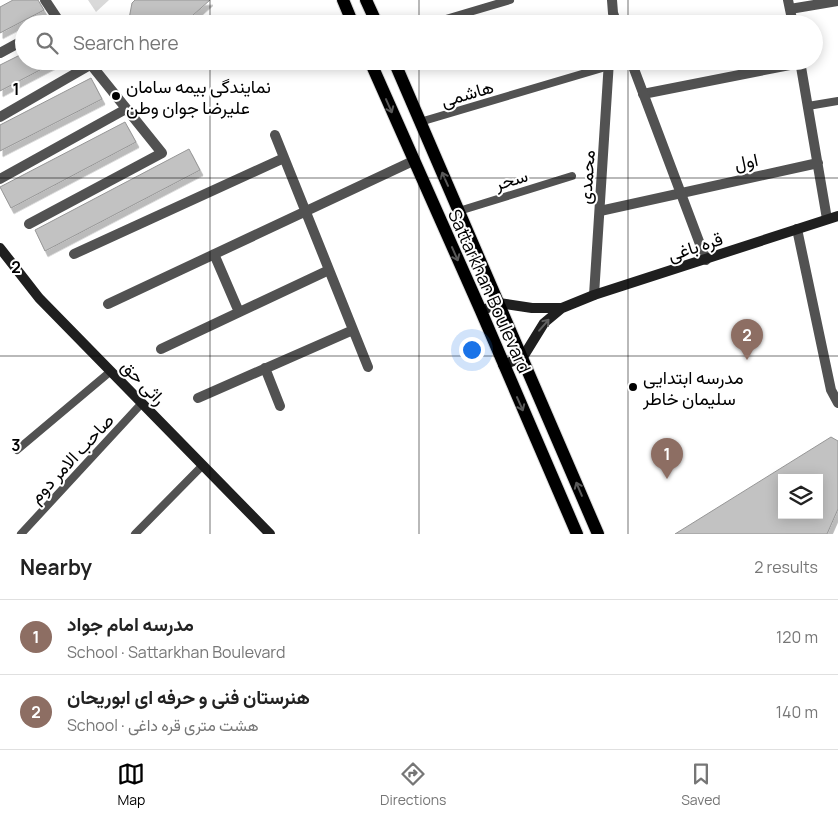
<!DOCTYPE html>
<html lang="en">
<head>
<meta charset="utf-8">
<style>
  body { margin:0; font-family:Manrope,Vazirmatn,sans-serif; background:#f2f2f2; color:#222 }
  .controls { position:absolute; right:15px; bottom:15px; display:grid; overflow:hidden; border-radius:0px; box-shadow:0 2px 12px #0003 }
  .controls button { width:45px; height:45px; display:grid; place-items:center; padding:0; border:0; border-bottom:1px solid #e0e0e0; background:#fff; color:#222; font:25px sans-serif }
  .you { position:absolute; left:471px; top:349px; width:18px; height:18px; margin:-12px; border:4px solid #fff; border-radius:50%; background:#1a73e8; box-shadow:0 0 0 8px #1a73e833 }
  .badge { display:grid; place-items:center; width:32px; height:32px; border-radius:50%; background:#000; color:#fff; font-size:16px; font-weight:700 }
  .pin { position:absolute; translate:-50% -41px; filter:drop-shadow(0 1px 2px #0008) }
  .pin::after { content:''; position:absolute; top:26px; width:18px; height:15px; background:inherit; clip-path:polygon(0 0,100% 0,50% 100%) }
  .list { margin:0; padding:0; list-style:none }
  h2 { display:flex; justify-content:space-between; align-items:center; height:65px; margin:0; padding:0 20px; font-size:21px }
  h2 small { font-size:16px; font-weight:400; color:#767676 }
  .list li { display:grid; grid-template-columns:32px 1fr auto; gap:15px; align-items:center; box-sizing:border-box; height:75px; padding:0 20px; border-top:1px solid #e0e0e0 }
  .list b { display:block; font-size:19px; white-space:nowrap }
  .list p { margin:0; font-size:16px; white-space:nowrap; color:#767676 }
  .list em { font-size:16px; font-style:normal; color:#767676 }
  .icon { flex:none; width:28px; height:28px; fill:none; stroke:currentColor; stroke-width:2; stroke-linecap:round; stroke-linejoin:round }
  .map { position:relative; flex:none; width:838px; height:534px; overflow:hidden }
  .search { position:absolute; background:#fff; box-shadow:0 2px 12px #0003; left:15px; right:15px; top:15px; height:55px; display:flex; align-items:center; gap:12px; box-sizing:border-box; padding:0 18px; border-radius:28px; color:#767676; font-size:19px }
  .sheet { height:215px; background:#fff }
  nav { display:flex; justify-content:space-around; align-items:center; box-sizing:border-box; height:70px; border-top:1px solid #e0e0e0; background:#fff; font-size:14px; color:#767676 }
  nav a { display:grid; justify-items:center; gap:2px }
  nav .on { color:#000 }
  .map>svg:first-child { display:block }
</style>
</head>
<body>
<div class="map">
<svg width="838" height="534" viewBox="0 0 838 534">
  <defs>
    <filter id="shadow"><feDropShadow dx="3" dy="5.5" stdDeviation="0" flood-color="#0004"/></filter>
  </defs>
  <rect width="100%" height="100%" fill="#fff"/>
  <path fill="#d9d9d9" d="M88,0h21l-13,12z"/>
  <path fill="#c2c2c2" stroke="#969696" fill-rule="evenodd" filter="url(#shadow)" d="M13,0h25l6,10 -44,23v-26z
    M135,0h75l-27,24h-55l4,-21z
    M24,53v8h33l-57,30v-26z
    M91,78l11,21 -102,52v-26z
    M125,122l11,20 -125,66 -11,-21z
    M189,149l11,21 -155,81 -10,-21z
    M831,437l7,4v68l-11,25h-152zM782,478h37v37h-37z"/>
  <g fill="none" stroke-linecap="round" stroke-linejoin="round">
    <defs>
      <path id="primary" d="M343,0l10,24
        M366,0l11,24
        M370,61l111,250 96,223
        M394,61l204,473"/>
    </defs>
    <use href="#primary" stroke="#dbdbdb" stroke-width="14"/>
    <path stroke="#525252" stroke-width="8" d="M429,24l81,-24
      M808,106l30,-5
      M420,122l189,-56
      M459,211l113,-35
      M17,450l94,-79
      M21,534l121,-131
      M135,534l68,-69"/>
    <path stroke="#525252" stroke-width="10" d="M45,0l16,24
      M788,0l5,24
      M790,9l48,-8
      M0,53l24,-13
      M800,61l27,158
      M643,94l157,-31
      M0,117l90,-52
      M275,135l93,232
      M0,179l126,-70
      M600,211l218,-48
      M29,224l133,-71 -74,-92
      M74,254l210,-96
      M214,254l25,58
      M108,304l305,-143
      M161,349l168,-79
      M265,368l15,38
      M198,398l155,-68"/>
    <path stroke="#525252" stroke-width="10" d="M612,0l1,13 4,11
      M631,61l75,199
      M797,229l34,161 7,13
      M594,295l15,-234"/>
    <path stroke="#1f1f1f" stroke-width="10" d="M0,248l39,50 231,236
      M481,311l18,-8 33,5h30
      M503,365l20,-8 21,-34 18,-15 32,-13 244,-79"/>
    <use href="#primary" stroke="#000" stroke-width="12"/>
  </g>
  <defs><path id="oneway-shaft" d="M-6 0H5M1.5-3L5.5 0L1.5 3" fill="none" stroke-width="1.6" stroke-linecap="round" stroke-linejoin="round" transform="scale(1.25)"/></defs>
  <g stroke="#595959">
    <use href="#oneway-shaft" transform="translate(389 106) rotate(66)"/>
    <use href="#oneway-shaft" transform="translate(445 179) rotate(-114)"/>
    <use href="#oneway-shaft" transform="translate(455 254) rotate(66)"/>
    <use href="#oneway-shaft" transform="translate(520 404) rotate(66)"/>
    <use href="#oneway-shaft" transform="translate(579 489) rotate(-113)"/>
  </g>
  <use stroke="#626262" href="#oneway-shaft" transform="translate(544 325) rotate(-49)"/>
  <path fill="none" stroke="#000" stroke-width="1" stroke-opacity="0.55" d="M210,0v24M419,0v24M628,0v24M210,61v473M419,61v473M628,61v473M0,178h838M0,356h838"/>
  <g fill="#000" stroke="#fff" stroke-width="2">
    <circle cx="116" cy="96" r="5"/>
    <circle cx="633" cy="387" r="5"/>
  </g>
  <g text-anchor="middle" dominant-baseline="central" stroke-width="4" stroke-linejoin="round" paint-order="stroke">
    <g font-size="18" fill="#000" stroke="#fff" text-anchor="start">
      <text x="126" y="86">نمایندگی بیمه سامان<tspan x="126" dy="21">علیرضا جوان وطن</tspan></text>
      <text x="643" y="377">مدرسه ابتدایی<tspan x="643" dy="21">سلیمان خاطر</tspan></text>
    </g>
    <g font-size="18" fill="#000" stroke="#fff">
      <text transform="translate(467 93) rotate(-16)">هاشمی</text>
      <text transform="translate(746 161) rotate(-12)">اول</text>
      <text transform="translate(586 177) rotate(-86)">محمدی</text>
      <text transform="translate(511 179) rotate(-17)">سحر</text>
      <text transform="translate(695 246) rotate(-18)">قره باغی</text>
      <text transform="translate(490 291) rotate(66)">Sattarkhan Boulevard</text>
      <text transform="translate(144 382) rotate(46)">راثی حق</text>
      <text transform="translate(71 458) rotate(-47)">صاحب الامر دوم</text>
    </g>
  </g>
  <g font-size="16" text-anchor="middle" font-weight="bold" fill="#000" stroke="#fff" stroke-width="4" stroke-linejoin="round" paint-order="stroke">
    <text x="16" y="95">1</text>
    <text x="16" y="273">2</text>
    <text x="16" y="451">3</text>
  </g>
</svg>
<div class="controls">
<button><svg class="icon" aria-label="layers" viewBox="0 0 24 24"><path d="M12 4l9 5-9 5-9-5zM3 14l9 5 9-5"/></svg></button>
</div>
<div class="you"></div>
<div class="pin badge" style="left:667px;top:479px;background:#8d6e63">1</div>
<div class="pin badge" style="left:747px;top:360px;background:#8d6e63">2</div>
<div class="search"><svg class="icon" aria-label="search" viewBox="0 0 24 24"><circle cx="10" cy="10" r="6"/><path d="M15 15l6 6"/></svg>Search here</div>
</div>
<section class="sheet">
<h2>Nearby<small>2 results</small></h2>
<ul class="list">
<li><span class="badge" style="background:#8d6e63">1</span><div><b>مدرسه امام جواد</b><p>School · Sattarkhan Boulevard</p></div><em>120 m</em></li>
<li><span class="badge" style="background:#8d6e63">2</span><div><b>هنرستان فنی و حرفه ای ابوریحان</b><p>School · هشت متری قره داغی</p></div><em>140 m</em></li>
</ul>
</section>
<nav>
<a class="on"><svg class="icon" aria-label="map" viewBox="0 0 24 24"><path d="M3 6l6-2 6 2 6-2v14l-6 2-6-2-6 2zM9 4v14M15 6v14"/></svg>Map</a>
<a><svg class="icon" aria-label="directions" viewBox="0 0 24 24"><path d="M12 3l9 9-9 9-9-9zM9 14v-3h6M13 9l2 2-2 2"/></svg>Directions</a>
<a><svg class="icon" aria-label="saved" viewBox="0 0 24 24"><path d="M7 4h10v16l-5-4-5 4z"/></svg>Saved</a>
</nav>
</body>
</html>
